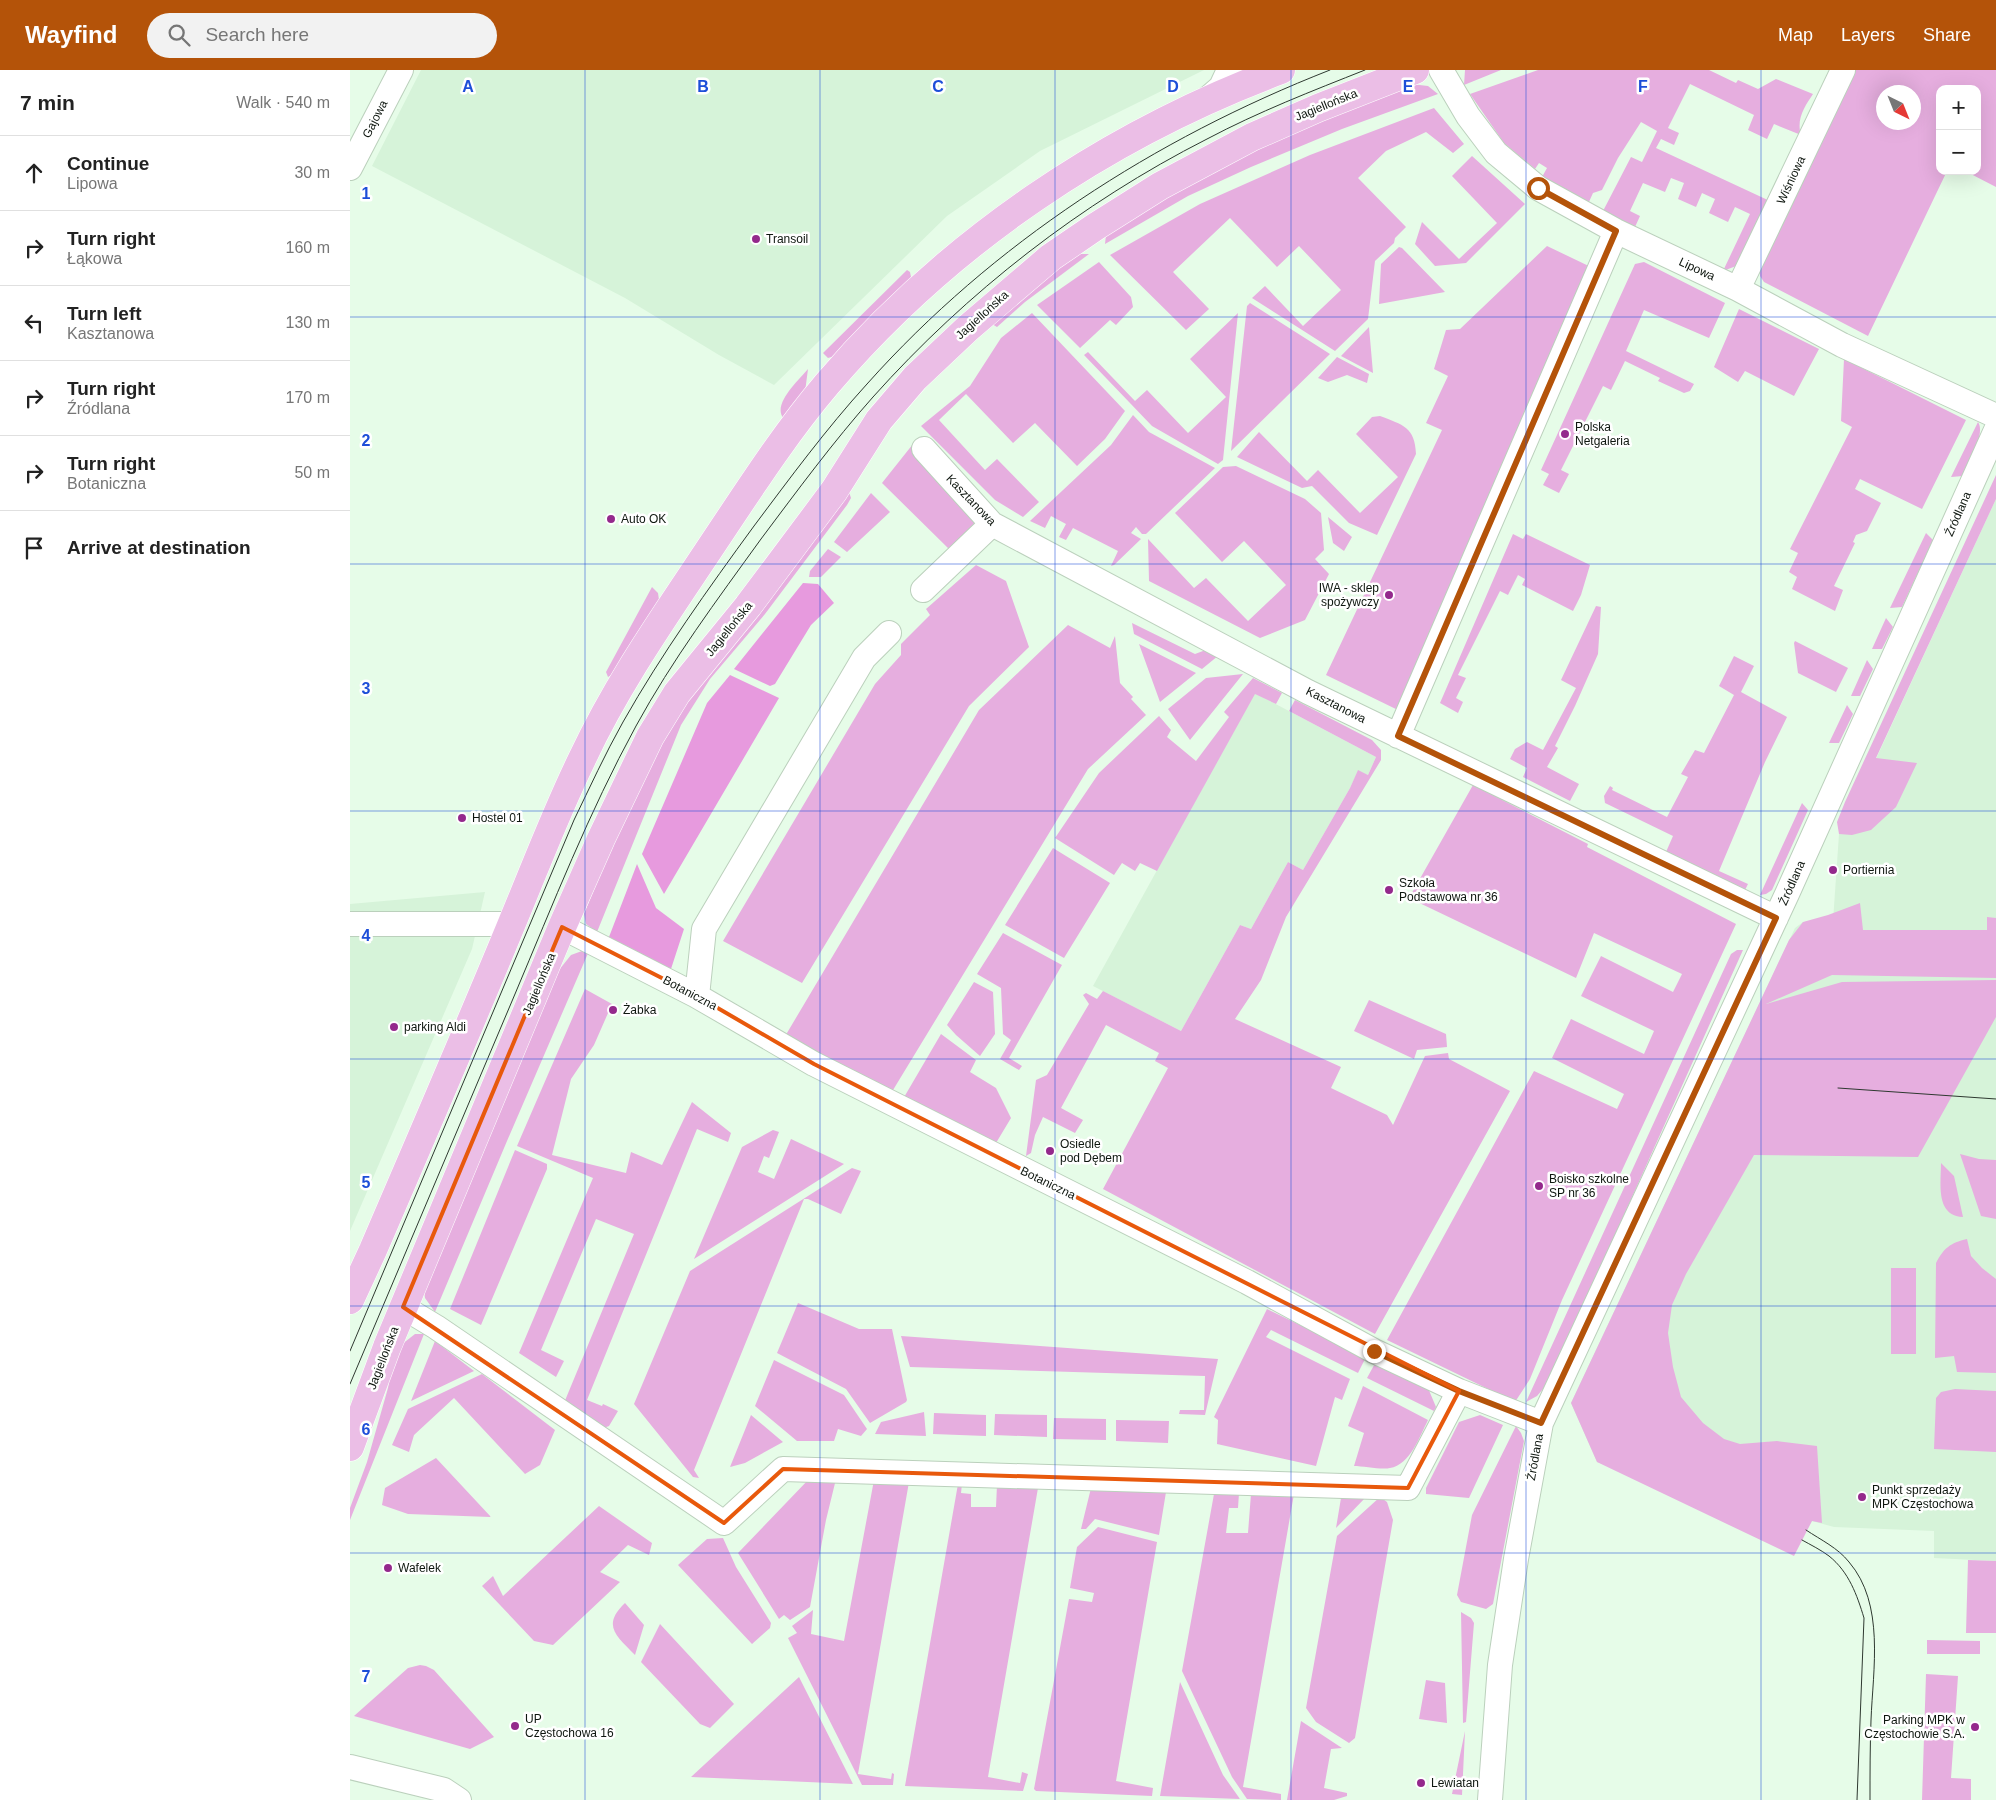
<!DOCTYPE html>
<html lang="en">
<head>
<meta charset="utf-8">
<style>
  body { margin:0; font-family:Arial,sans-serif; background:#f2f2f2; color:#222 }
  .controls { position:absolute; right:15px; top:15px; display:grid; overflow:hidden; border-radius:10px; box-shadow:0 5px 20px #0002 }
  .controls button { width:45px; height:45px; display:grid; place-items:center; padding:0; border:0; border-bottom:1px solid #e0e0e0; background:#fff; color:#222; font:25px sans-serif }
  .compass { position:absolute; left:1526px; top:15px; width:45px; height:45px; border-radius:50%; background:#fff; box-shadow:0 5px 20px #0002; rotate:137deg }
  .stop { position:absolute; width:15px; height:15px; margin:-11px; border:4px solid #b45309; border-radius:50%; background:#fff }
  .stop.end { background:#b45309; border-color:#fff; box-shadow:0 1px 5px #0008 }
  .list { margin:0; padding:0; list-style:none }
  h2 { display:flex; justify-content:space-between; align-items:center; height:65px; margin:0; padding:0 20px; font-size:21px }
  h2 small { font-size:16px; font-weight:400; color:#767676 }
  .list li { display:grid; grid-template-columns:32px 1fr auto; gap:15px; align-items:center; box-sizing:border-box; height:75px; padding:0 20px; border-top:1px solid #e0e0e0 }
  .list b { display:block; font-size:19px; white-space:nowrap }
  .list p { margin:0; font-size:16px; white-space:nowrap; color:#767676 }
  .list em { font-size:16px; font-style:normal; color:#767676 }
  .icon { flex:none; width:28px; height:28px; fill:none; stroke:currentColor; stroke-width:2; stroke-linecap:round; stroke-linejoin:round }
  .map { position:relative; flex:none; width:1646px; height:1730px; overflow:hidden }
  header { display:flex; align-items:center; gap:30px; box-sizing:border-box; height:70px; padding:0 25px; background:#b45309; color:#fff }
  header strong { font-size:24px }
  nav { display:flex; gap:28px; margin-inline-start:auto; font-size:18px }
  .search { width:350px; height:45px; background:#f2f2f2; display:flex; align-items:center; gap:12px; box-sizing:border-box; padding:0 18px; border-radius:28px; color:#767676; font-size:19px }
  main { display:flex }
  aside { flex:1; background:#fff }
  .map>svg:first-child { display:block }
</style>
</head>
<body>
<header>
<strong>Wayfind</strong>
<div class="search"><svg class="icon" aria-label="search" viewBox="0 0 24 24"><circle cx="10" cy="10" r="6"/><path d="M15 15l6 6"/></svg>Search here</div>
<nav><a>Map</a><a>Layers</a><a>Share</a></nav>
</header>
<main>
<aside>
<h2>7 min<small>Walk · 540 m</small></h2>
<ul class="list">
<li><svg class="icon" aria-label="ahead" viewBox="0 0 24 24"><path d="M12 20V5M6 11l6-6 6 6"/></svg><div><b>Continue</b><p>Lipowa</p></div><em>30 m</em></li>
<li><svg class="icon" aria-label="right" viewBox="0 0 24 24"><path d="M7 20v-9h11M14 6l5 5-5 5"/></svg><div><b>Turn right</b><p>Łąkowa</p></div><em>160 m</em></li>
<li><svg class="icon" aria-label="left" viewBox="0 0 24 24"><path d="M17 20v-9H6M10 6l-5 5 5 5"/></svg><div><b>Turn left</b><p>Kasztanowa</p></div><em>130 m</em></li>
<li><svg class="icon" aria-label="right" viewBox="0 0 24 24"><path d="M7 20v-9h11M14 6l5 5-5 5"/></svg><div><b>Turn right</b><p>Źródlana</p></div><em>170 m</em></li>
<li><svg class="icon" aria-label="right" viewBox="0 0 24 24"><path d="M7 20v-9h11M14 6l5 5-5 5"/></svg><div><b>Turn right</b><p>Botaniczna</p></div><em>50 m</em></li>
<li><svg class="icon" aria-label="arrive" viewBox="0 0 24 24"><path d="M6 21V4h12l-3 4 3 4H6"/></svg><div><b>Arrive at destination</b></div></li>
</ul>
</aside>
<div class="map">
<svg width="1646" height="1730" viewBox="0 0 1646 1730">
  <rect width="100%" height="100%" fill="#e6fce8"/>
  <path fill="#d6f3d9" d="M71,0h783l-164,81 -93,65 -173,169 -55,-30 -94,-57 -253,-132z
    M1646,429v1062l-62,-3v-27l-100,-4 -22,-6 -6,9 -209,-68 -26,-59 224,-475 8,-6 30,-1 6,-87 37,-75z
    M905,623l121,64 -8,18 -10,-4 -8,17 -47,82 -15,-8 -37,67 -11,-4 -59,106 -88,-45z
    M135,822l-13,57 -122,282v-327z"/>
  <path fill="#e6aedf" fill-rule="evenodd" d="M1115,0h36l-37,15z
    M1188,0h171l27,13 2,-3 20,9 18,-10 37,15c-8,12 -17,25 -12,41l-27,-11 -7,15 -19,-9 6,-15 -64,-31 -22,44 11,5 -5,12 -13,-6 -5,9 116,54 -28,61 -21,8 27,-57 -15,-7 -7,15 -19,-9 6,-14 -13,-6 -6,14 -18,-8 6,-16 -13,-5 -6,14 -22,-9 -13,28 10,5 -5,11 -32,-16 28,-54 11,5 15,-31 -16,-9 -23,36 -16,32 -9,3 -5,11 -46,-27 5,-9 -8,-5 -4,6 -31,-26 -34,-49z
    M1504,0h142v117l-31,-16h12v-82h-37v82h7l-79,165 -104,-54 -4,-6v-8zM1534,22h30v30h-30z
    M1061,14l17,2 10,8 -96,35 -91,38 -63,29 -83,48 1,-9 98,-60 59,-29z
    M1084,38l30,36 -11,9 -27,-21 -40,19 -28,27 48,49 -11,11 -1,5 -19,18 -7,58 -33,32 -83,-53 13,-12 38,40 38,-36 -42,-44 -22,21 -47,-49 -57,54 36,37 -23,21 -76,-75 90,-51 110,-49z
    M1122,86l53,48 -59,59 -31,3 -20,-22 7,-22 37,37 38,-36 -45,-47z
    M1197,176l48,23 -193,443 -76,-37 116,-245 -16,-7 22,-47 -14,-7 12,-39 14,-1z
    M1049,177l3,1 43,44 -66,12 2,-40z
    M729,184h10l-64,48 -28,25 -5,-3 79,-66z
    M749,192l32,35 2,10 -17,18 -6,-5 -30,28 -43,-43z
    M1294,192l81,41 -16,35 -65,-28 -18,41 68,33 -4,7 -6,2 -26,-12 2,-3 -35,-17 -14,29 -8,-4 -42,84 8,4 -10,19 -16,-8 6,-11 -8,-4 94,-206z
    M557,200l3,2 1,5 -2,4 -74,75 -7,2 -5,-5z
    M900,233l80,51 -99,97 16,-145z
    M1389,239l80,40 -25,47 -49,-25 -7,11 -24,-15z
    M682,243l93,98 -20,28 -28,27 -42,-43 -22,20 -47,-49 -27,26 46,50 12,-11 42,43 -16,15 -28,-17 -74,-74 49,-40 31,-48z
    M888,243l-15,147 -5,4 -66,-38 -68,-71 4,-3 47,49 12,-11 41,43 38,-36 -36,-38z
    M1019,257l4,46 -32,-17z
    M987,287l32,17 -2,9 -20,-8 -19,7 -10,-4z
    M1494,289l122,61 -44,89 -62,-30 -5,10 26,14 -14,28 -11,4 -3,7 2,1 -21,43 9,4 -8,21 -43,-22 5,-12 -8,-5 9,-19 -8,-4 62,-122 -11,-6z
    M458,299l-3,23 -21,27c-13,-14 15,-39 24,-50z
    M783,345l16,17 66,36 -69,66h-4l-6,-7 -5,6 10,6 -27,26 -3,1 7,-15 -45,-23 -7,12 -7,-3 7,-13 -15,-8 -6,12 -15,-7 81,-76z
    M1030,346c23,9 35,11 36,38l-39,81 -28,-12 -37,-37 -10,2 -65,-31 22,-25 48,49 11,-11 42,43 38,-36 -42,-43 16,-17z
    M1628,352c8,12 -10,41 -15,54l-12,1z
    M563,374l65,74 -9,14 -19,18 -68,-67z
    M886,396l69,33 16,14 3,37 -9,9 14,15 -24,46 -45,18 -111,-57 -1,-42 46,49 12,-10 42,43 38,-36 -42,-44 -22,21 -47,-49 48,-46z
    M1646,405v24l-120,259 41,5 -21,44 -25,23 -19,5 -13,-1 -2,-12 8,-20z
    M499,422l2,6 -4,7 -82,109 -55,65 -29,46 -84,207 -11,-8 -2,-10 38,-94 35,-69 32,-53z
    M521,423l19,19 -43,40 -13,-10z
    M978,447l24,20 -8,14 -11,-8z
    M1576,463l7,7 -31,67 -12,1z
    M1163,464l10,5 3,-5 64,31 -9,30 -8,16 -51,-26 3,-6 -7,-4 -10,20 -8,-4 -42,84 8,3 -10,20 7,4 -5,11 -18,-10z
    M478,479l13,8 -20,20h-12l1,-6z
    M626,495l30,16 23,66 -60,59 -167,277 -79,-42 152,-257 26,-29v-11l29,-29 -4,-6z
    M302,517l6,6 1,7 -46,74 -5,3 -2,-5z
    M1246,536l5,1 -3,47 -23,52 -20,40 3,2 -11,19 32,17 -9,17 -47,-24 4,-9 -17,-9 5,-10 12,-7 16,8 33,-62 -15,-8z
    M1536,548l7,9 -11,22h-10z
    M782,553l63,31 16,-6 13,3 -22,18 -68,-35z
    M718,555l42,23 5,-12 5,47 13,14 -2,2 15,16 -58,54 -198,326 -106,-57 195,-328z
    M1445,571l53,27 -12,24 -38,-19 -4,-30z
    M789,574l57,29 -36,29z
    M1384,586l20,10 -13,26 46,25 -22,45 -46,109 29,13 -3,6 -79,-38 7,-16 -68,-33 -1,-7 6,-10 3,2 -1,2 55,27 21,-40 -7,-3 14,-24 9,3 30,-58 -15,-9z
    M1517,590l6,9 -13,27h-9z
    M893,604l-53,66 -22,-31 38,-31z
    M903,608l29,15 -6,11 -21,-10 -98,177 -17,-8 -5,8 -13,-8 -8,12 -59,-37 44,-65 60,-57 12,14 -4,7 29,24 33,-44 -5,-5z
    M945,630l77,40 9,10v10l-95,157 -25,63 -26,39 106,48 -10,21 56,27 6,10 32,-69 23,-3 1,6 61,32 -135,243 -272,-145 65,-121 -13,-7 4,-8 -53,-28 -45,83 22,12 -8,13 -32,-16 -8,18 -4,18 -5,3 10,-76 11,-5 42,-71 -6,-9 3,-2 11,6 6,-8 78,40 59,-106 11,4 37,-67 15,8 47,-82 8,-18 10,5 8,-18 -87,-46z
    M1497,635l6,9 -14,29h-10z
    M1123,715l115,59 -1,3 149,77 -174,376 -32,79 -15,23 -128,-62 147,-269 83,38 7,-15 -72,-36 19,-39 73,35 10,-23 -73,-35 20,-40 72,36 9,-18 -88,-41 -18,45 -167,-80z
    M1452,733l6,7 -36,80 -6,4 -6,1z
    M703,778l57,35 -46,75 -59,-33z
    M1510,833l3,27h124v-13l9,1v60l-164,-3 -66,29 76,-22 154,-2v37l-78,140 -164,-2 -68,119 -14,31 -4,28 5,34 8,30 22,26 21,16 16,5 37,-3 40,5 5,77 -10,-2 -18,35 -197,-94 -26,-59 218,-463 14,-18 25,-7z
    M653,863l59,32 -53,93 13,8 -3,4 -19,-11 11,-19 -8,-6 -2,-46 -24,-14z
    M1387,880h6l-194,432 -12,14 -11,6 205,-448z
    M232,881h7l-82,190 -72,171 -10,-14 -1,-8 135,-320 12,-15z
    M624,912l19,10 2,42 -15,22 -24,-21 -9,-10z
    M235,919l27,15 -18,41 -23,34 -19,76 74,18 5,-21 31,13 30,-63 39,31 -3,9 -31,-13 -110,271 15,6 1,-2 15,7 -9,15 -8,3 -37,-26 70,-169 -38,-15 -55,131 23,11 -8,16 -37,-24 74,-175 -76,-32z
    M1019,930l77,34 1,13 -30,3 -3,9 -60,-28z
    M591,964l35,26 -6,12 26,16 15,30 -18,30 -90,-49z
    M423,1060l6,2 -10,26 -5,-2 -6,16 16,7 17,-40 53,25 -150,95 48,-112z
    M165,1080l32,14v5l-66,156 -31,-16z
    M1610,1084l19,5 17,1v59l-15,-3z
    M1591,1093l13,13 9,41c-28,-1 -22,-34 -22,-54z
    M502,1098l9,3 -20,43 -33,-15h-4l-110,271 5,8 -6,-1 -59,-73 56,-133z
    M1617,1169l4,17 11,12 14,11v94l-39,-1 -3,-16 -19,2 1,-95c8,-15 14,-20 31,-24z
    M1541,1198h25v86h-25z
    M448,1233l61,26h33l15,71 -1,2 -36,21 -24,-34 -69,-36z
    M917,1239l99,48 -8,16 -87,-43 -5,7 84,42 -8,21 -7,-3 -19,69 -99,-22 1,-24 -4,-3z
    M65,1264h9l-74,186v-12l17,-46 21,-74 4,-22 9,-21z
    M551,1266l317,23 -13,56 -26,-1 1,-4h24l1,-34 -295,-9z
    M85,1271l39,30 -63,30z
    M1028,1288l50,30 8,19 -2,4 -67,-33z
    M424,1290l70,35 23,34 -6,7 -23,-7 -4,12h-37l-42,-35z
    M132,1304l73,56 -15,35 -15,9 -71,-76 -40,37 -5,17 -17,-7 16,-36z
    M1013,1316l65,34c-8,16 -18,45 -38,48 -8,2 -27,-2 -36,-2l10,-33 -16,-7z
    M1605,1319l41,2v61l-62,-3 2,-51 5,-6z
    M574,1342l2,24 -51,-2 6,-12z
    M584,1343l52,2v21l-53,-2z
    M645,1344l52,1v22l-53,-2z
    M401,1345l32,27 -38,21 -15,4z
    M1130,1345l23,10 -34,73 -43,-4v-6l33,-66z
    M704,1348l52,1v21l-53,-1z
    M766,1350l53,1 -1,22 -52,-2z
    M1166,1356l5,7 3,8 -31,163 -7,5 -25,-7 -4,-7 15,-80z
    M86,1388l55,59 -83,-3 -26,-9 3,-17z
    M460,1408l26,1 -10,41 -16,87 -20,13 -6,-5 -5,4 -41,-66z
    M524,1410l35,2 -51,292 33,5 1,-6 2,1 -1,11h-31l-74,-147 9,-5 -5,-7 21,-16 -2,24 33,7z
    M608,1414h4l-1,9 10,1v13h25l1,-22 41,3 -50,289 32,6 2,-11 6,2 -5,17 -118,-5z
    M741,1418l75,4 -7,43 -64,-16 -9,10h-5z
    M889,1423l-1,15h-9l-3,25h22l3,-39h43l-51,293 38,7v6l-34,-1 -15,-22 -50,-106 32,-177z
    M993,1426l23,1 -30,31 5,-30z
    M1030,1427l7,5 6,18 -38,218 -6,5 -33,-21 -10,-14 31,-172z
    M249,1436l53,37 -3,12 -21,-10 -28,27 20,10 -67,63 -19,-4 -52,-55 11,-10 10,20z
    M748,1457l59,15 -41,239 37,7 -1,8 -116,-5 -2,-2 35,-190 23,3 2,-9 -24,-5 7,-41z
    M373,1468l13,29 35,56 -1,5 -18,16 -74,-79 29,-26z
    M1618,1490l28,1v72h-30z
    M275,1533l19,22 -9,30c-18,-19 -34,-29 -10,-52z
    M1111,1542l10,6 3,5 -8,99 -3,1z
    M310,1554l74,80 -24,24 -10,-4 -59,-62z
    M1577,1570l53,1v13h-53z
    M70,1595l6,1 8,4 60,67 -24,12 -116,-33 54,-48z
    M1576,1604l32,2 -7,102 20,1v21h-49z
    M449,1607l54,107 -162,-7z
    M1076,1610l19,3 2,40 -28,-4z
    M830,1612l43,93 17,24 -80,-3z
    M951,1651l41,27 -11,1 -7,39 23,5v3l-13,4h-47z
    M1115,1661l-3,64 -10,-1z"/>
  <path fill="#e79ade" d="M453,513l15,1 16,19 -23,22 -36,59 -5,2 -36,-17z
    M380,605l49,23 -115,196 -22,-40 65,-151z
    M287,794l19,44 28,21 -14,43 -61,-35z"/>
  <g fill="none" stroke-linecap="round" stroke-linejoin="round">
    <defs>
      <path id="minor" d="M1091,0l27,46 28,37 42,35 78,43 122,58 104,56 154,71
        M856,30l15,-13 8,-17
        M0,98l51,-98
        M1388,219l105,-219
        M574,379l68,75 316,168 468,226
        M573,520l69,-66
        M1048,666l218,-505
        M0,854h162
        M212,857l135,69 117,68 433,218 127,69 85,40 82,32
        M347,926l7,-67 160,-271 25,-25
        M53,1237l33,20 288,196 59,-54 625,19 51,-97
        M0,1697l94,23 15,10
        M1140,1730l10,-135 16,-106 25,-136 246,-529 209,-464"/>
      <path id="major" d="M0,1230l23,-50c47,-109 94,-218 139,-327 23,-55 44,-111 70,-164 34,-73 80,-139 124,-205 39,-58 76,-117 121,-170 121,-142 280,-249 454,-314
        M0,1377l37,-100 175,-420 39,-88 49,-102 27,-44 71,-87 86,-115 45,-71 36,-42 53,-50 83,-71 44,-30 65,-41 92,-49 66,-29 97,-38"/>
    </defs>
    <use href="#minor" stroke="#bbd0bc" stroke-width="26"/>
    <use href="#major" stroke="#fff" stroke-width="29"/>
    <use href="#minor" stroke="#fff" stroke-width="24"/>
    <use href="#major" stroke="#ebbee6" stroke-width="28"/>
    <path stroke="#2e3930" stroke-width="1" d="M1488,1018l158,11
      M0,1281l224,-531c16,-33 31,-66 49,-98 39,-69 85,-133 131,-196 36,-48 72,-97 113,-142 126,-141 287,-245 463,-314
      M0,1314c55,-130 110,-260 165,-390 38,-90 74,-182 121,-268 36,-66 81,-126 125,-187 36,-48 72,-97 112,-142 94,-105 208,-194 334,-258 51,-27 105,-48 158,-69
      M1456,1460c15,10 32,18 43,32 36,42 24,107 22,158 -1,27 -1,53 -1,80
      M1452,1470c9,5 19,10 27,16 20,16 28,39 35,62l-7,182"/>
  </g>
  <g fill="none" stroke-linecap="round" stroke-linejoin="round">
    <path stroke="#b45309" stroke-width="6" d="M1024,1281l85,40 82,32 235,-505 -378,-182 218,-505 -78,-43"/>
  </g>
  <path fill="none" stroke="#e8590c" stroke-width="4" stroke-linejoin="round" d="M212,857l135,69 117,68 645,327 -51,97 -625,-19 -59,54 -321,-216z"/>
  <path fill="none" stroke="#1d4ed8" stroke-width="1" stroke-opacity="0.55" d="M235,0v1730M470,0v1730M705,0v1730M941,0v1730M1176,0v1730M1411,0v1730M0,247h1646M0,494h1646M0,741h1646M0,989h1646M0,1236h1646M0,1483h1646"/>
  <g fill="#94298c" stroke="#fff" stroke-width="2">
    <circle cx="406" cy="169" r="5"/>
    <circle cx="1215" cy="364" r="5"/>
    <circle cx="261" cy="449" r="5"/>
    <circle cx="1039" cy="525" r="5"/>
    <circle cx="112" cy="748" r="5"/>
    <circle cx="1483" cy="800" r="5"/>
    <circle cx="1039" cy="820" r="5"/>
    <circle cx="263" cy="940" r="5"/>
    <circle cx="44" cy="957" r="5"/>
    <circle cx="700" cy="1081" r="5"/>
    <circle cx="1189" cy="1116" r="5"/>
    <circle cx="1512" cy="1427" r="5"/>
    <circle cx="38" cy="1498" r="5"/>
    <circle cx="165" cy="1656" r="5"/>
    <circle cx="1625" cy="1657" r="5"/>
    <circle cx="1071" cy="1713" r="5"/>
  </g>
  <g text-anchor="middle" dominant-baseline="central" stroke-width="5" stroke-linejoin="round" paint-order="stroke">
    <g font-size="12" fill="#0e160f" stroke="#fff">
      <text transform="translate(976 35) rotate(-22)">Jagiellońska</text>
      <text transform="translate(25 49) rotate(-63)">Gajowa</text>
      <text transform="translate(1441 110) rotate(-65)">Wiśniowa</text>
      <text transform="translate(1347 199) rotate(25)">Lipowa</text>
      <text transform="translate(632 245) rotate(-42)">Jagiellońska</text>
      <text transform="translate(621 430) rotate(46)">Kasztanowa</text>
      <text transform="translate(1608 444) rotate(-66)">Źródlana</text>
      <text transform="translate(379 559) rotate(-51)">Jagiellońska</text>
      <text transform="translate(986 635) rotate(27)">Kasztanowa</text>
      <text transform="translate(1442 813) rotate(-66)">Źródlana</text>
      <text transform="translate(189 914) rotate(-67)">Jagiellońska</text>
      <text transform="translate(340 923) rotate(28)">Botaniczna</text>
      <text transform="translate(698 1113) rotate(26)">Botaniczna</text>
      <text transform="translate(33 1288) rotate(-69)">Jagiellońska</text>
      <text transform="translate(1185 1387) rotate(-80)">Źródlana</text>
    </g>
    <g font-size="12" fill="#0e160f" stroke="#fff" text-anchor="start">
      <text x="416" y="169">Transoil</text>
      <text x="1225" y="357">Polska<tspan x="1225" dy="14">Netgaleria</tspan></text>
      <text x="271" y="449">Auto OK</text>
      <text x="1029" y="518" text-anchor="end">IWA - sklep<tspan x="1029" dy="14">spożywczy</tspan></text>
      <text x="122" y="748">Hostel 01</text>
      <text x="1493" y="800">Portiernia</text>
      <text x="1049" y="813">Szkoła<tspan x="1049" dy="14">Podstawowa nr 36</tspan></text>
      <text x="273" y="940">Żabka</text>
      <text x="54" y="957">parking Aldi</text>
      <text x="710" y="1074">Osiedle<tspan x="710" dy="14">pod Dębem</tspan></text>
      <text x="1199" y="1109">Boisko szkolne<tspan x="1199" dy="14">SP nr 36</tspan></text>
      <text x="1522" y="1420">Punkt sprzedaży<tspan x="1522" dy="14">MPK Częstochowa</tspan></text>
      <text x="48" y="1498">Wafelek</text>
      <text x="175" y="1649">UP<tspan x="175" dy="14">Częstochowa 16</tspan></text>
      <text x="1615" y="1650" text-anchor="end">Parking MPK w<tspan x="1615" dy="14">Częstochowie S.A.</tspan></text>
      <text x="1081" y="1713">Lewiatan</text>
    </g>
  </g>
  <g font-size="16" text-anchor="middle" font-weight="bold" fill="#1d4ed8" stroke="#fff" stroke-width="5" stroke-linejoin="round" paint-order="stroke">
    <text x="118" y="22">A</text>
    <text x="353" y="22">B</text>
    <text x="588" y="22">C</text>
    <text x="823" y="22">D</text>
    <text x="1058" y="22">E</text>
    <text x="1293" y="22">F</text>
    <text x="16" y="129">1</text>
    <text x="16" y="376">2</text>
    <text x="16" y="624">3</text>
    <text x="16" y="871">4</text>
    <text x="16" y="1118">5</text>
    <text x="16" y="1365">6</text>
    <text x="16" y="1612">7</text>
  </g>
</svg>
<div class="controls">
<button>+</button>
<button>−</button>
</div>
<svg class="compass" viewBox="-18 -18 36 36"><path d="M0-13l5 13h-10z" fill="#e53935"/><path d="M0 13l5-13h-10z" fill="#767676"/></svg>
<div class="stop" style="left:1188px;top:118px"></div>
<div class="stop end" style="left:1024px;top:1281px"></div>
</div>
</main>
</body>
</html>
